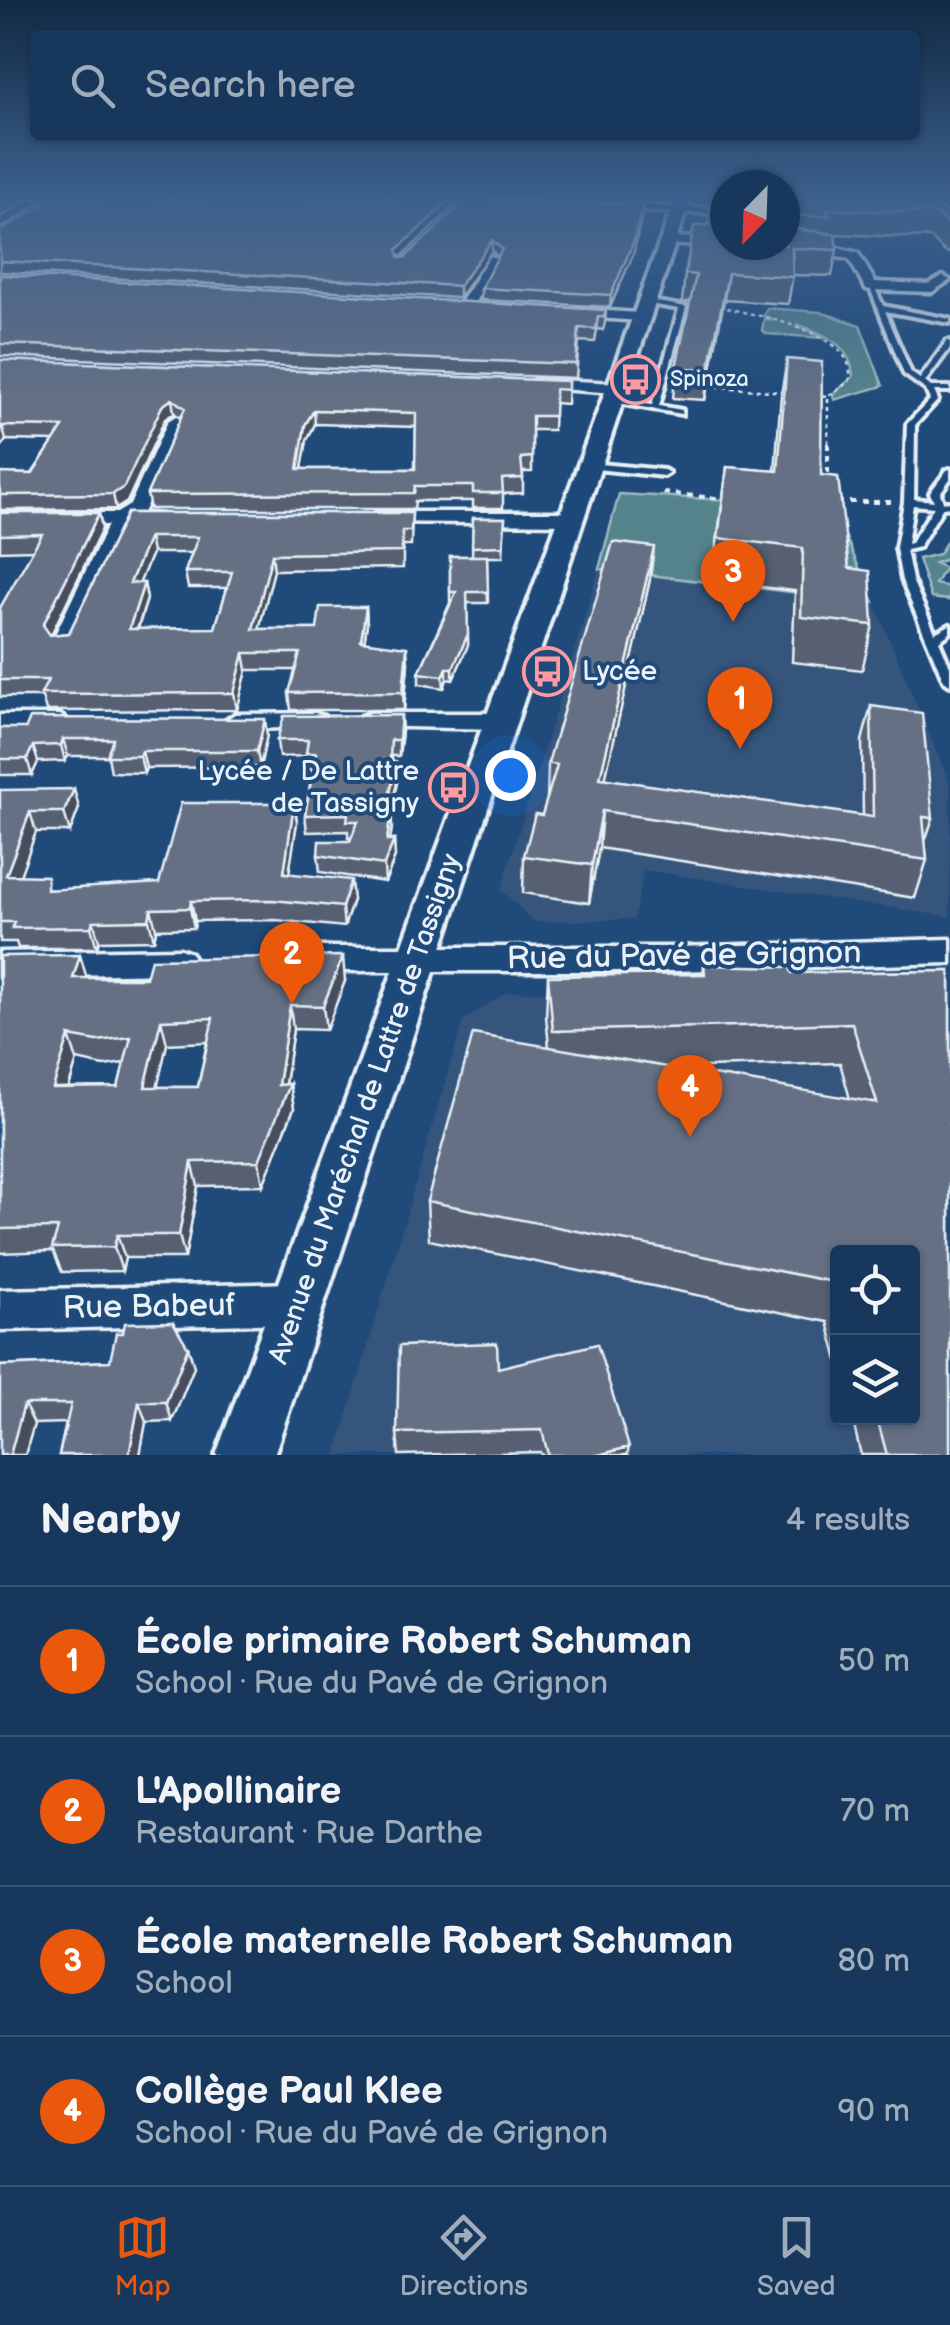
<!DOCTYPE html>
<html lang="en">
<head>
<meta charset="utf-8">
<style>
  body { margin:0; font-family:"Balsamiq Sans",sans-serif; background:#203f62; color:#f1f3f6 }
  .controls { position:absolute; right:30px; bottom:30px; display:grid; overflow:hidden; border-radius:10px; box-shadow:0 2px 8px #0004 }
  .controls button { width:90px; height:90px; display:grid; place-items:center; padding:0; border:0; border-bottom:2px solid #365272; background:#17385c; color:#f1f3f6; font:50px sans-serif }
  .compass { position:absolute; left:710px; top:170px; width:90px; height:90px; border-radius:50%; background:#17385c; box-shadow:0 2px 8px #0004; rotate:203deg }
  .you { position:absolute; left:510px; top:775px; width:35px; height:35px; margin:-25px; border:8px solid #fff; border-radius:50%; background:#1a73e8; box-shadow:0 0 0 15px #1a73e833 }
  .badge { display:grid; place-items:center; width:65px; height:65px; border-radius:50%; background:#ea580c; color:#fff; font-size:32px; font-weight:700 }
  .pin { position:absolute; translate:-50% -82px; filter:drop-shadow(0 2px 5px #0008) }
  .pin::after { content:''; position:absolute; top:52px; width:35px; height:30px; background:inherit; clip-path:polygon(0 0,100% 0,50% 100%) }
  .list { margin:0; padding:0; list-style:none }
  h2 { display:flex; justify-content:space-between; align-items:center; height:130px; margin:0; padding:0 40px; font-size:42px }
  h2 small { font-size:32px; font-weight:400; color:#9eacbb }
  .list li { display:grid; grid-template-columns:65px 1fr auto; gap:30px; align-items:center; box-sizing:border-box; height:150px; padding:0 40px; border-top:2px solid #365272 }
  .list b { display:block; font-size:38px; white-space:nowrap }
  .list p { margin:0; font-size:32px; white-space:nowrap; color:#9eacbb }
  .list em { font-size:32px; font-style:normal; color:#9eacbb }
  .icon { flex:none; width:55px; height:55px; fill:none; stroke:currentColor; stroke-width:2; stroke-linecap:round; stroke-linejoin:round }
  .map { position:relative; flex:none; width:950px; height:1455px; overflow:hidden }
  .search { position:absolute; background:#17385c; box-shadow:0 2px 8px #0004; left:30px; right:30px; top:30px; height:110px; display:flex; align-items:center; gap:25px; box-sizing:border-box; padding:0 35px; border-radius:10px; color:#9eacbb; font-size:38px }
  .sheet { height:730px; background:#17385c }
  nav { display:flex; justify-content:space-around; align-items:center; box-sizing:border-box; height:140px; border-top:2px solid #365272; background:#17385c; font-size:28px; color:#9eacbb }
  nav a { display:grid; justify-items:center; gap:5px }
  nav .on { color:#ea580c }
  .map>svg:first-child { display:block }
</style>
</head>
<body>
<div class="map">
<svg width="950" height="1455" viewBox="0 0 950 1455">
  <rect width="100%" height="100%" fill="#1f4a7a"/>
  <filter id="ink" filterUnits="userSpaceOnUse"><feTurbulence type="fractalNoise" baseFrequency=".01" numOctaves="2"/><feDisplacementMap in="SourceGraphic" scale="20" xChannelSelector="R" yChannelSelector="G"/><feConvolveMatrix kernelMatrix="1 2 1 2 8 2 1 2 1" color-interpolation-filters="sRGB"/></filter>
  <g filter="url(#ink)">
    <path fill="#34557d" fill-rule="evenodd" d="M599,569l275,33 76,182v133l-306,-47 -10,49 -100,3 -33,-32z
      M926,985l24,470h-614l127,-434 44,-29zM838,1252h74v166h-74z"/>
    <path fill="#55838c" stroke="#9ebac2" stroke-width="2.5" d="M767,308l53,4 40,13 23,61 -49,14 -1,-6 20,-17c-1,-32 -30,-44 -57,-53l28,14 -57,-4 -5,-4 2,-11 11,1 -12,-4z
      M619,494l213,12 42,96 -275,-33z
      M950,536v22l-15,5 10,5 -10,16 15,3 -1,13 -18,-2 -13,-39 21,-5z"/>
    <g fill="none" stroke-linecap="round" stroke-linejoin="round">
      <defs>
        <path id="service" d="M869,285l5,1 9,20 67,13v4l-65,-12 26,62 9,6 27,-38h3v7l-25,34 6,5h19v4h-16l4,9 -23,25 -1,74 20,2 -4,-8 17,-23 3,-1v10l-10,14 3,9h7v6l-7,-1 -24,40 -13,3 6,30 23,53 15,-8v8l-11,8 11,26v18l-6,-4 -42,-101 -6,-32 8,-46 3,-78 23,-24 -4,-10 -22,-16zM913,505l21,2 -23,36 -4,1z
          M646,300l40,7 -27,99 23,4v4l-70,-12 -4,-2 4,-2 40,7 27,-96 -35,-6 -1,-1z
          M589,463l75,7 5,3 -5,3 -78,-8v-4z"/>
        <path id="minor" d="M368,198h84l49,5 -6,3z
          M610,205l115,3v6l-119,-4z
          M668,237l57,2v6h5l-5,2 -61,-3z
          M785,242l32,1 41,10 17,29 54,2 14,-8 7,4 -18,12 -61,-2 -5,-1 -17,-30 -87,-14z
          M489,256l10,3 -28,50h-10l-2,-3z
          M574,309l66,4 7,4 -7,4 -71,-5 -2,-3z
          M536,379l80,4 8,5 -8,5 -86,-6 -2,-3z
          M176,416l8,5 -41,92 19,2 3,4 -10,6h-27l-55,118 -3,5h-16l-3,-5 57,-118h-108v-12h117l13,-8 38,-84z
          M380,512h190l10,6 -10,6 -197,-2v-8z
          M315,713l9,3 3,5 -3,5 -89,4 -12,-8 12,-8z
          M370,713h129l12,8 -12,8 -138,-3 -3,-5 3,-5z
          M0,715h60l12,8 -12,8h-60z
          M950,939v24l-274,8h-366l-11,-4 -5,-8 5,-8 11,-4h366z
          M180,949l11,4 5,8 -5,8 -11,4 -180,3v-24z
          M297,1283l14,6 6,14 -6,14 -14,6 -297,7v-40z"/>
        <path id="tertiary" d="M676,198h14l-416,1257h-58z"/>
      </defs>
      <use href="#service" stroke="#e8f1f8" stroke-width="8"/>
      <use href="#minor" stroke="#e8f1f8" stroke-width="7"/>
      <use href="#tertiary" stroke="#e8f1f8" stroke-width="8"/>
      <path stroke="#e8f1f8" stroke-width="2.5" stroke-dasharray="4 4" stroke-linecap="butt" d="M719,306c35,10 143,25 130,76l-21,14
        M708,386l76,6
        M815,395l13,1v49"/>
      <path stroke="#e8f1f8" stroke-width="4" stroke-dasharray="6 6" stroke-linecap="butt" d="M828,443v39
        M663,493l63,6
        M837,502h54"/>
      <use href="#service" fill="#1f4a7a" fill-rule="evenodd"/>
      <use href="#minor" fill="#1f4a7a" fill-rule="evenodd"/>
      <use href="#tertiary" fill="#1f4a7a" fill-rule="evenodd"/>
    </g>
    <path fill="#576072" stroke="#e8f1f8" stroke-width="2.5" fill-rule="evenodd" d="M468,198l174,17 -9,40 -23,52 -129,-7v-12l17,-31 -6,-6 -33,47 -459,-26v-41l452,-23 -51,50 5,-1z
      M480,198h61l-1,1z
      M710,198h15v47h60v-47h165v55l-5,-1 -14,-14 -97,-4 3,16 -5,26 -39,-1 -5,29 -64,-4 -19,100 -32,-2 3,-31 14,-65h-8l3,-28 23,-50z
      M0,275l606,35 -1,13 -2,7 -6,-1 -2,13 -16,-1 -3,37 -576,-22z
      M787,359l62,209 24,57 -11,45 -70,-8 3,-71 -83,-10 15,-114 48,4 6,-76z
      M0,360l568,21 -1,23 -13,-1 -1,27h-21v42h-9v21l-20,1v14h-30v-7h-58l-1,8h-264l-3,-15 34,-76 -7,-5 -9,6 -38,83 -11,7 -116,1v-37l32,1 22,-33 -48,-1 -6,9zM315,424l101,3 -1,42h-113l5,-29z
      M0,513h99l3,16 -51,106 18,-2 58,-120h285l-1,33h-8v22l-129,2 -15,59h58l49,-22 1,17 -3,17 44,22 -4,47h-113l-2,-17 7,-23h-49l-10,40 -191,1 -4,-14h-42v-89l33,-58 -33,1zM152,553h40l-7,19 3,16h39l-12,40 -77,1 9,-30 -3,-16h-5z
      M473,518h32l-2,39h-16l1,46h-21l1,42 -15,35 -6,-1 -3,9 -25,-4v-11l31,-70v-47h22z
      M650,579l-45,200 258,37 -1,-75 9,-35 62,112 -8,23 2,19 -12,38 -316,-50 -10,55 -66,-10 1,-37 18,-41 5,-15 1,-37z
      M0,728l267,7 -7,32 -114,1 -2,5 -33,-1 -3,-16h-40l-3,5 -27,1 -6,13h-32z
      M402,731l-3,25h-7v4l6,18 -7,32 1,17 -2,13h4l1,17 -10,25 -65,-10 -2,-17 32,-14 1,-3h-3v-7l-41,1 -2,-17 8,-46h-5l-2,-13 -27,1 -2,-17z
      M0,790l79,18 -9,24h-34l-16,43 31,15 108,-7 135,-80 3,19 -8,51 64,27 -9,27 -68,-7 -81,1 -1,7 -38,1 -2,11 -55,1 -2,7h-79l-2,-6h-16z
      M0,956l87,22 258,3 -19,49 -33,-1 -8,55h5l4,24 -31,77 -65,1 -13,72h-60l-3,13 -60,1 -9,-21 -53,2zM207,1042l-9,45h-41l10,-43zM77,1060l27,6 20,-3 -6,24 -49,1z
      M704,965l88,8 158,-2v484h-89l-9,-37h60l-74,-166v109l-10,-39 -399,-82 -2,-39 122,-154 -3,-31 2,-40 155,-2zM840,1063l10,36 -179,-31z
      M188,1347l6,20 -22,54 -26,1 -6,33h-81l7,-32 -32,1 -9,31h-25v-89l110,-5z
      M498,1368l129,87h-86l-1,-3 -141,3 -2,-22z"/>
    <path fill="#474e5c" stroke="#e8f1f8" stroke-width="2.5" d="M29,198h18l-47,31v-12z
      M452,198v10l-55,53v-11z
      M643,204l-1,11 -9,40 -23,52 1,-12z
      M492,240v11l-33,47v-12z
      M728,273l-4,27 -19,100 4,-30z
      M172,399l2,14 -9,6 -38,83 -11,7 -3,-15 49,-88z
      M314,410l1,14 -8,16 -8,43 -1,-14 7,-44z
      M2,426l4,14 -6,9v-20z
      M99,513l3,16 -54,112 -5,-16z
      M149,537l3,16 -19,46 -3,-16z
      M654,547l-4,32 -53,236 3,-37z
      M272,554l2,16 -19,75 -2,-16z
      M144,583l3,16 -15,46 -3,-16z
      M366,607l1,17 -5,33 -1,-16z
      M468,634v11l-15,35v-12z
      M407,647l1,16 -4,47 -1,-18z
      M244,653l3,17 -10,40 -3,-17z
      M447,668v11l-3,9 -1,-12z
      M401,715l1,16 -3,25v-16z
      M265,719l2,16 -7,32 -3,-16z
      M63,739l5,17 -3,5 -4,-16z
      M33,746l5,16 -6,13 -5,-16z
      M142,751l4,17 -2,5 -4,-17z
      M397,762l1,16 -11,49 -1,-17z
      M74,789l5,19 -9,24 -6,-20z
      M294,803l3,19 -11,71 -2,-20z
      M391,810l1,17 -4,28 6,-15 1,17 -10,25 -1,-17z
      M602,811l-3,37 -10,55 3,-38z
      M30,812l6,20 -23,63 -7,-20z
      M351,880l2,20 -9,27 -2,-20z
      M191,901l4,20 -1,7 -4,-20z
      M151,909l5,20 -2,11 -5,-20z
      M93,921l6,20 -2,7 -6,-21z
      M80,955l7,24 -14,-1z
      M343,956l2,25 -19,49 -3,-24z
      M290,1005l3,24 -11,75 8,-20 4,24 -31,77 -4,-24 19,-76z
      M161,1020l6,24 -15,67 -7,-24z
      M69,1036l8,24 -16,52 -8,-24z
      M192,1162l6,24 -13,72 -6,-23z
      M117,1235l8,23 -3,13 -8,-24z
      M188,1347l6,20 -22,54 -6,-19z
      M139,1402l7,20 -6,33h-11z
      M24,1404l10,20 -9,31h-15z
      M629,1447l-2,8h-29z"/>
    <path fill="#657084" stroke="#e8f1f8" stroke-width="2.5" fill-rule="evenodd" d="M0,198h29l-29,19z
      M55,198h396l-54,52 3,8 6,-1 62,-59 175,6 -10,39 -22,52 -130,-7 21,-39 -10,-9 -33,46 -459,-25v-30z
      M711,198h14v13l-14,-1z
      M785,198h134l31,15v13l-14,-13 -110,-4 3,7h-44z
      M725,223v22h60v-18l50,7 2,16 -45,-2 1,29 -65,-4 -19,97 -33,-3 20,-92 -11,-1 9,-48z
      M0,275l606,35 -2,7h-6l-2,12 -17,-1 -3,36 -576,-20z
      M787,359l35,3 -1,113 17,2 11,91 21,3 3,54 -72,-8 2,-69 -85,-10 9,-71 51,4z
      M0,360l568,21v9l-13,-1 -1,27h-22v41l-11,1 2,20 -21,1 1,14h-30v-7h-58l-1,7 -267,1 38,-86 -13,-9 -10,7 -38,81 -11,7 -113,1v-22l32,1 31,-47 -61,-1 -2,3zM314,410l102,3 -1,56h-117l7,-44z
      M0,513h99l-56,112 7,10 19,-2 58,-120h285l-1,18h-9v21l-130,2 -19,75h64l3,-22h46l-5,34 46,6 -4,45 -114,1 11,-40h-56l-10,40 -193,1 7,-14h-48v-72l42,-74 -42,1zM149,537h49l-13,35h47l-17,56 -86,1 15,-46h-14z
      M473,518h32l-2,28 -31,1z
      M613,542l41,5 -54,231 273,39 -2,-111 51,7 11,105 -10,-1 4,43 -325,-49 -10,54 -68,-9 11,-42 7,1 15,-50 -9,-2z
      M450,556h37l1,36h-21l1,42 -15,34h-6l-4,8 -24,-3 37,-81h-6z
      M401,715l-2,25h-8l-1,19 7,3 -11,48h5l-4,31 7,-1 -10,25 -66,-10 1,-14h31l8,-20h-11l1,-7 -43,1 11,-62h-10l2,-13h-31l7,-24z
      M30,718l235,1 -8,32h-115l-2,5h-33l6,-17h-50l-2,6 -28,1 -6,13h-27v-31h26z
      M74,789l-10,23h-34l-24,63 41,1v14l112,-7 22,-80h113l-10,70 67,7 -9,27 -69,-7 -82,1 -1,7 -39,1 -2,11 -56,1 -2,6 -79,1 2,-6h-14v-132z
      M80,955l-7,23h73l5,-19 192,-3 -20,50 -33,-1 -12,80 12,-1 -31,77 -67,1 -13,73h-62l-3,12 -62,1 6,-20 -58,1v-273zM213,1018l-15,69h-53l16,-67zM69,1036l28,5 34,-4 -13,50 -65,1z
      M704,965l86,2 2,6 158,-2v484h-63l-10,-37h35v-166h-74v31l-411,-82 46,-167 404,69 -25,-80 -299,8 -5,-55 157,-2z
      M173,1322l15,25 -22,55h-27l-10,53h-70l12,-51h-47l-14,51h-10v-89l110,-5 6,-28h7l2,-10z
      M497,1343l1,25 99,-24 32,103 -31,8h-50l-6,-25 -145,3 2,-87z"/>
  </g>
  <linearGradient id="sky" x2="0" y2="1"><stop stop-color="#112943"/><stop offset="0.49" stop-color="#3c608d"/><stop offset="1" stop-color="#3c608d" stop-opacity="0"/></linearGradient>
  <rect width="950" height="402" fill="url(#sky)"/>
  <defs>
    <symbol id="bus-ring" viewBox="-11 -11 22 22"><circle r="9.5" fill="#1f4a7a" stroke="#ff9aa2" stroke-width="1.5"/><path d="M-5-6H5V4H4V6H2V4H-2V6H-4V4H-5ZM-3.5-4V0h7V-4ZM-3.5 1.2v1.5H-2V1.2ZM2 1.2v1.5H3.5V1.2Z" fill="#ff9aa2"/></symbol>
  </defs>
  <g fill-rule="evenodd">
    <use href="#bus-ring" x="608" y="352" width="55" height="55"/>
    <use href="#bus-ring" x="520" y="644" width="55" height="55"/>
    <use href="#bus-ring" x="426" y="760" width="55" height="55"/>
  </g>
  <g text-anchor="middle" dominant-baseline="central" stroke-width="8" stroke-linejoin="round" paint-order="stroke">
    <g font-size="22" fill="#e8f1f8" stroke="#1f4a7a" text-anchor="start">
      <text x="670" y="379">Spinoza</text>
    </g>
    <g font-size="28" fill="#e8f1f8" stroke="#1f4a7a" text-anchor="start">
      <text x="582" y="671">Lycée</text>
      <text x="419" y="771" text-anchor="end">Lycée / De Lattre<tspan x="419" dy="32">de Tassigny</tspan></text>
    </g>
    <g font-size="28" fill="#e8f1f8" stroke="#1f4a7a">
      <text transform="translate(365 1109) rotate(-71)">Avenue du Maréchal de Lattre de Tassigny</text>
    </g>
    <g font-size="32" fill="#e8f1f8" stroke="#1f4a7a">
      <text transform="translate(684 956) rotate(-1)">Rue du Pavé de Grignon</text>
      <text transform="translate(149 1307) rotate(-1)">Rue Babeuf</text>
    </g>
  </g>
</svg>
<div class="controls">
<button><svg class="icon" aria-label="locate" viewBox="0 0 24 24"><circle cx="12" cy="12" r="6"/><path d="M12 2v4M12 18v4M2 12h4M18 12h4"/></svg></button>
<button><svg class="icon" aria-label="layers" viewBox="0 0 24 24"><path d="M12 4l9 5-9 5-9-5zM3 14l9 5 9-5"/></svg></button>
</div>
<svg class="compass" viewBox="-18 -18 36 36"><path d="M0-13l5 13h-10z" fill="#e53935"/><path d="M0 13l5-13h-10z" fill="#9eacbb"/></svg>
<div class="you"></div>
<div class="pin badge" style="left:740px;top:749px">1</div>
<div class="pin badge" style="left:292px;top:1004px">2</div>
<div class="pin badge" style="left:733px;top:622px">3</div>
<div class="pin badge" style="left:690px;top:1137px">4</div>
<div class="search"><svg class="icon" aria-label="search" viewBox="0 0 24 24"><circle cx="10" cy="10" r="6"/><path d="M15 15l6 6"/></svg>Search here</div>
</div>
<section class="sheet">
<h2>Nearby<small>4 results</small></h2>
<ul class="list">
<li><span class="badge">1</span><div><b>École primaire Robert Schuman</b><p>School · Rue du Pavé de Grignon</p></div><em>50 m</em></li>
<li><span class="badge">2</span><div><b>L'Apollinaire</b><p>Restaurant · Rue Darthe</p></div><em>70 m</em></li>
<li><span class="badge">3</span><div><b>École maternelle Robert Schuman</b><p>School</p></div><em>80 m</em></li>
<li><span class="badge">4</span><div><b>Collège Paul Klee</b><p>School · Rue du Pavé de Grignon</p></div><em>90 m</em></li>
</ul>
</section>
<nav>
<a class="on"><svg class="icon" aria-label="map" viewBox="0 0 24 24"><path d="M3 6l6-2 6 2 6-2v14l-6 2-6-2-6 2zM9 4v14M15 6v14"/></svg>Map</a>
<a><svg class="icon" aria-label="directions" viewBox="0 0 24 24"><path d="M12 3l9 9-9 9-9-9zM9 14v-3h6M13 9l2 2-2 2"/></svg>Directions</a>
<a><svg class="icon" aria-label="saved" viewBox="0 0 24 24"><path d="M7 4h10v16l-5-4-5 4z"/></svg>Saved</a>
</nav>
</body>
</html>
